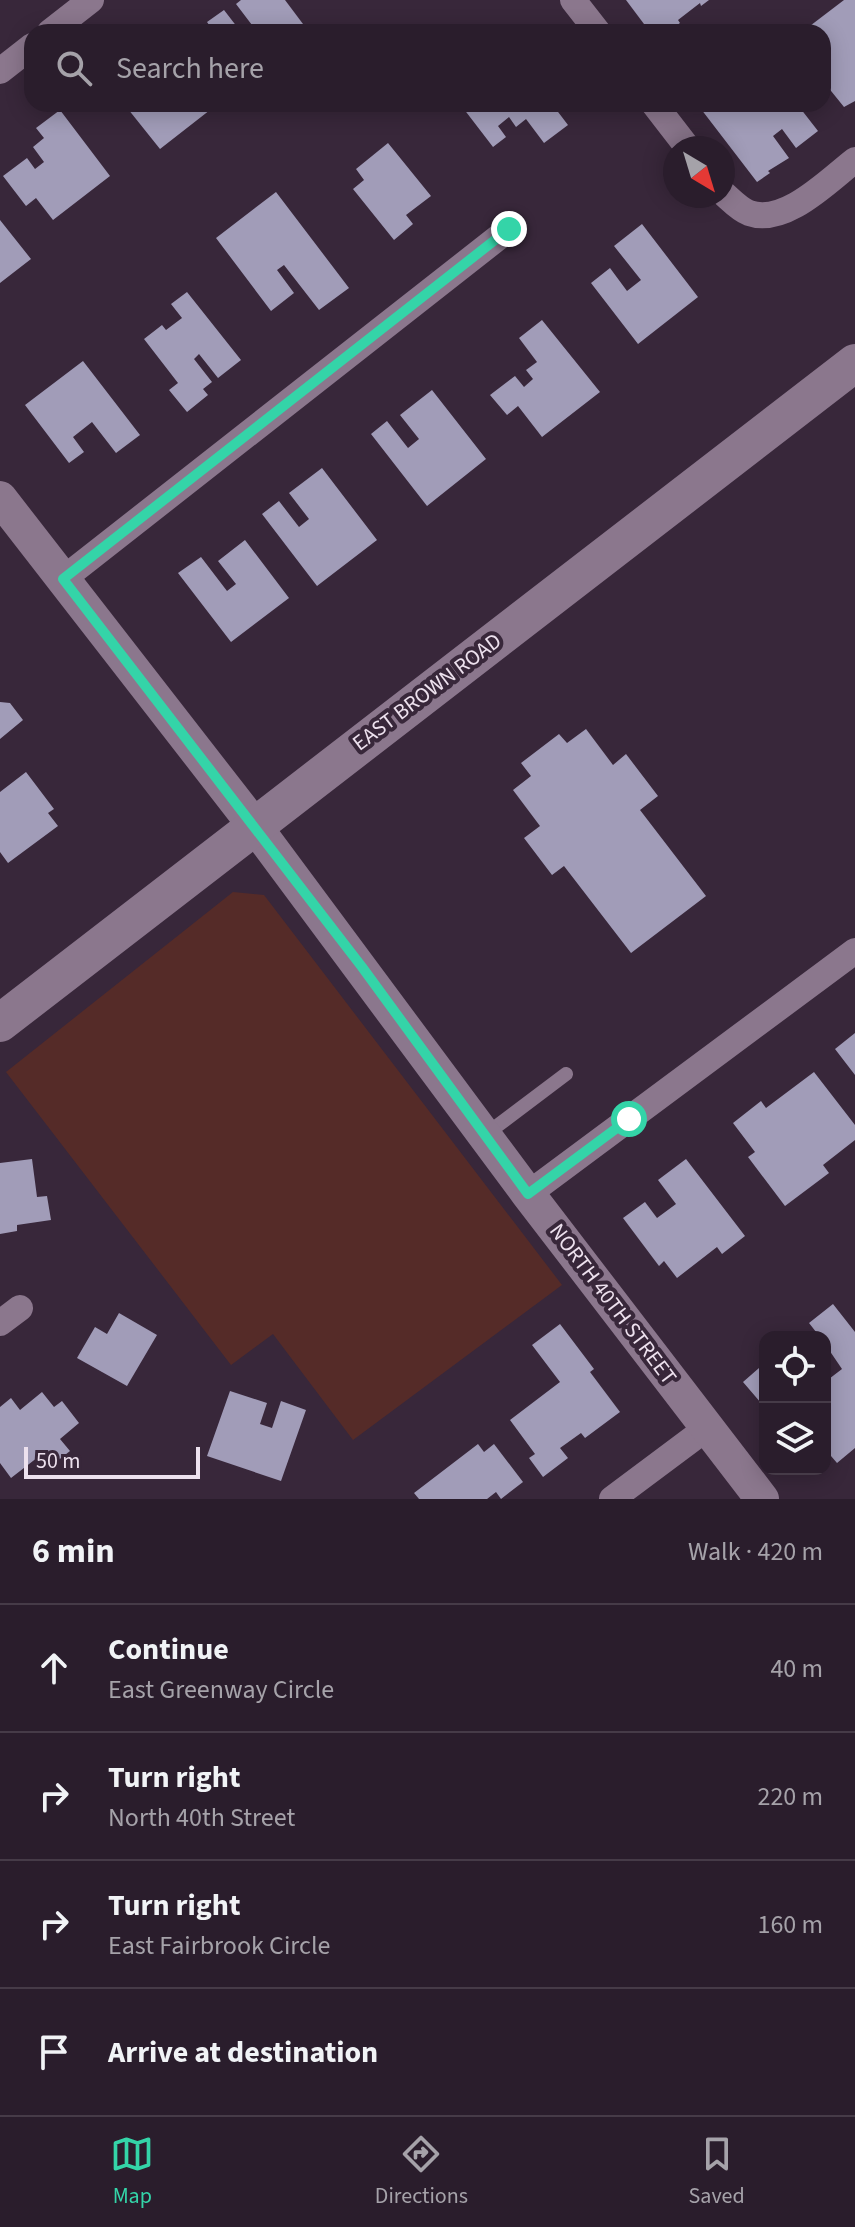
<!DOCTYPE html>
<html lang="en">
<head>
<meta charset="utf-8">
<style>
  body { margin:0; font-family:"Source Sans 3",sans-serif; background:#322634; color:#f1f3f6 }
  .controls { position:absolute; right:24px; bottom:24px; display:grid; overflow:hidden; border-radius:16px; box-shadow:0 4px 20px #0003 }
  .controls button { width:72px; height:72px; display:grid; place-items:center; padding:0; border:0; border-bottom:2px solid #463b48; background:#2a1d2c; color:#f1f3f6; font:40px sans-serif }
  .compass { position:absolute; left:663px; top:136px; width:72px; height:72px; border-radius:50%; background:#2a1d2c; box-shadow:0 4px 20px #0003; rotate:142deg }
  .scale { position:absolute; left:24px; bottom:20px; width:176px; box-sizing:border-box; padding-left:8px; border:4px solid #ede1ee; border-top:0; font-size:22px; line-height:28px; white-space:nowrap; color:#ede1ee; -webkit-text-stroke:6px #38273a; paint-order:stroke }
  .stop { position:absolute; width:24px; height:24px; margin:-18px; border:6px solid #34d4a8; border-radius:50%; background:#fff }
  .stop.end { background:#34d4a8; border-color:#fff; box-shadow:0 2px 8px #0008 }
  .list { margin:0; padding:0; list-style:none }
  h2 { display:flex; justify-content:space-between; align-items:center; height:104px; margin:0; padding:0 32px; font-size:34px }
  h2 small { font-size:26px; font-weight:400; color:#a5a2a9 }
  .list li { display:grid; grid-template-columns:52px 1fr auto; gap:24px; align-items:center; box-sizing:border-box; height:128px; padding:0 32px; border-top:2px solid #463b48 }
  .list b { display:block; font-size:30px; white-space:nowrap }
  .list p { margin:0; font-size:26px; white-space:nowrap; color:#a5a2a9 }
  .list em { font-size:26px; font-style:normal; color:#a5a2a9 }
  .icon { flex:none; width:44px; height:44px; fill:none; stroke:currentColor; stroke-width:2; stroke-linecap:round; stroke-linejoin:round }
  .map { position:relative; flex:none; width:855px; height:1499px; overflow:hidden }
  .search { position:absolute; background:#2a1d2c; box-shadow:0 4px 20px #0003; left:24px; right:24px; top:24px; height:88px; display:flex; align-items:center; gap:20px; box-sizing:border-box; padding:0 28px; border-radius:24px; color:#a5a2a9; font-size:30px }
  .sheet { height:616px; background:#2a1d2c }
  nav { display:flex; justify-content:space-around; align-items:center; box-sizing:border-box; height:112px; border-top:2px solid #463b48; background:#2a1d2c; font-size:22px; color:#a5a2a9 }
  nav a { display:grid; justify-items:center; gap:4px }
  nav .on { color:#34d4a8 }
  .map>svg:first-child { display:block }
</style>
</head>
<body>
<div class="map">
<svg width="855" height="1499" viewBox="0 0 855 1499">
  <rect width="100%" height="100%" fill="#38273a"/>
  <path fill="#552b28" d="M233,892l31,3 298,390 -209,155 -80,-106 -42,31 -225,-293z"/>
  <path fill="#a19cb8" d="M241,0h44l24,32h-58l4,-3 -19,-25z
    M626,0h83l-8,6 -1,-3 -22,17 2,3 -12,9h-18z
    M844,0h11v101l-11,6 -21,-26v-49h-21z
    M224,10l17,22h-27l-7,-10z
    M124,104h82l4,6 -50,39z
    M460,104h92l16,21 -24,18 -18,-24 -10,8 -7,-10 -11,9 8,11 -13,10z
    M708,104h89l21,27 -22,17 -14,-19 -9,7 16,22 -21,13 2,2 -13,9 -56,-73z
    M60,110l50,66 -57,44 -17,-22 -10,8 -23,-30 24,-18 8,11 9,-7 -11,-15 11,-9 -8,-10z
    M388,143l43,53 -25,19 7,9 -19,16 -41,-51 11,-9 -8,-11z
    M276,192l73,96 -30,22 -35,-45 -7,5 17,23 -23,18 -55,-73z
    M0,220l31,39 -31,24z
    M642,224l56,73 -60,47 -47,-61 19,-15 17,23 14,-11 -27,-34z
    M187,292l54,68 -23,18 -19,-24 -5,5 18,23 -9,7 5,6 -21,17 -18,-22 9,-7 -34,-44 18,-14 4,5 16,-12 -11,-14z
    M542,320l58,72 -58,45 -24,-31 -11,9 -17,-20 25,-19 9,11 9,-8 -7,-9 11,-8 -18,-24z
    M83,361l57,74 -24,18 -24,-31 -19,15 11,15 -15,11 -44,-58z
    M432,390l54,69 -59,47 -56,-72 16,-13 21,27 11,-9 -19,-24z
    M322,468l55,72 -60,46 -55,-72 17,-13 20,26 10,-8 -20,-26z
    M245,540l44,58 -58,44 -53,-69 23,-16 26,34 9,-7 -18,-23z
    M0,702l10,1 13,17 -23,19z
    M586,729l27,36 13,-11 32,42 -18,14 66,86 -75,57 -67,-87 -12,9 -28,-37 16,-12 -27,-36 18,-14 -10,-13 38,-29 8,9z
    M26,772l28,37 -6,4 10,13 -50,37 -8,-11v-60z
    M855,1033v42l-20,-26z
    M814,1072l41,53v15l-32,25 6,8 -44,33 -37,-49 7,-5 -22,-29 28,-22 5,7z
    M32,1159l5,38 10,-1 4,24 -34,5v6l-17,3v-71z
    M686,1159l59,77 -23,18 -5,-7 -40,31 -13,-17 -5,5 -36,-48 22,-16 12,16 19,-14 -18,-24z
    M833,1304l22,28v116l-18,15 -6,-7 -6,5v-79l17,-13 -17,-25v-7h-5l-11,-14z
    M119,1313l38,22 -30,51 -50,-28 18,-31 12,7z
    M560,1324l34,45 -4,3 30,40 -35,26 -4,-5 -21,15 8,10 -25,19 -14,-19 6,-4 -25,-34 50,-38 -28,-37z
    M759,1368l6,7v25l-4,3 -18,-21z
    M230,1391l37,12 -7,21 12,4 9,-27 25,9 -25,71 -74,-25z
    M42,1392l12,15 8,-6 17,22 -19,16 10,12 -19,15 -9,-12 -31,24 -11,-15v-56l11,-9 9,12z
    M478,1444l6,8 10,-8 29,38 -22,17 -5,-7 -9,7h-68l-5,-6z"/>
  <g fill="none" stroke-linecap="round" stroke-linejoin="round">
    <path stroke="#8b778d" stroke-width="14" d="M485,1135l81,-61"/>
    <path stroke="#8b778d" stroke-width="26" d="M573,0l25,32
      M50,32l41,-32
      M0,71l32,-25
      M654,104l34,44
      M723,193c8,7 16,16 26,20 36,13 80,-33 106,-53
      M63,579l446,-350
      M528,1194l327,-243
      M0,1323l20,-15
      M612,1499l95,-71"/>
    <path stroke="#8b778d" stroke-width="34" d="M0,498l254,327 274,369 234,305"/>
    <path stroke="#8b778d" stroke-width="38" d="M0,1023l855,-660"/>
  </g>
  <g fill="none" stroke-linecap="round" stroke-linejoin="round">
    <path stroke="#34d4a8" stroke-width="10" d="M509,229l-446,350 299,388 166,227 101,-75"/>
  </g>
  <g text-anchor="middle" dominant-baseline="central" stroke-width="8" stroke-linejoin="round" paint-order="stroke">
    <g font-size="22" fill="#ede1ee" stroke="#38273a">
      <text transform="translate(427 692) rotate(-37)">EAST BROWN ROAD</text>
      <text transform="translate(613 1304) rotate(53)">NORTH 40TH STREET</text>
    </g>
  </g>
</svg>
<div class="controls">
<button><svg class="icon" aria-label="locate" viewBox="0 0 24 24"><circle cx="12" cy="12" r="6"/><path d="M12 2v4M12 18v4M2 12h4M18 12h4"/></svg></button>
<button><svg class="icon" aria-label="layers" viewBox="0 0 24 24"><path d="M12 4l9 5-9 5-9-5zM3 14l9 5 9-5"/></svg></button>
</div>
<svg class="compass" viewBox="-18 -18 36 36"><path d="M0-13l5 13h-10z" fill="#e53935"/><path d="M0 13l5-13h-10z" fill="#a5a2a9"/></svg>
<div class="scale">50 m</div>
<div class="stop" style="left:629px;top:1119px"></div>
<div class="stop end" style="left:509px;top:229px"></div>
<div class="search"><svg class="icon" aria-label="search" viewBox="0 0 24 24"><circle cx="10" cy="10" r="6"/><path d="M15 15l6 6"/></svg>Search here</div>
</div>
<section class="sheet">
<h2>6 min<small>Walk · 420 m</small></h2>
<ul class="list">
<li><svg class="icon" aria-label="ahead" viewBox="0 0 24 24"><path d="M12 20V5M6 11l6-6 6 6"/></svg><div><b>Continue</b><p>East Greenway Circle</p></div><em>40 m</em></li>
<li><svg class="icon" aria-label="right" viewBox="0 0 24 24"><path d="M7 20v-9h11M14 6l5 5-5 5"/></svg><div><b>Turn right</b><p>North 40th Street</p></div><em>220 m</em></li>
<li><svg class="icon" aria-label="right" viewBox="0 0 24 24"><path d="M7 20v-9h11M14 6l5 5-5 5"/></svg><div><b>Turn right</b><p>East Fairbrook Circle</p></div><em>160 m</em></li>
<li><svg class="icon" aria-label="arrive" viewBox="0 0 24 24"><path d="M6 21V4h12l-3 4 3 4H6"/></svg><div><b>Arrive at destination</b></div></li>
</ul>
</section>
<nav>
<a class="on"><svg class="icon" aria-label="map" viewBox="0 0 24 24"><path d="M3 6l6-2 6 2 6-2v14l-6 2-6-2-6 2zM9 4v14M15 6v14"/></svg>Map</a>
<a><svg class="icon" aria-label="directions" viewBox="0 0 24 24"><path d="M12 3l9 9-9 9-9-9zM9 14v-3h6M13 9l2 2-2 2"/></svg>Directions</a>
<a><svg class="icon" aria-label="saved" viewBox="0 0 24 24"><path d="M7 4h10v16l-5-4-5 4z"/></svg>Saved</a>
</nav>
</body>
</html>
